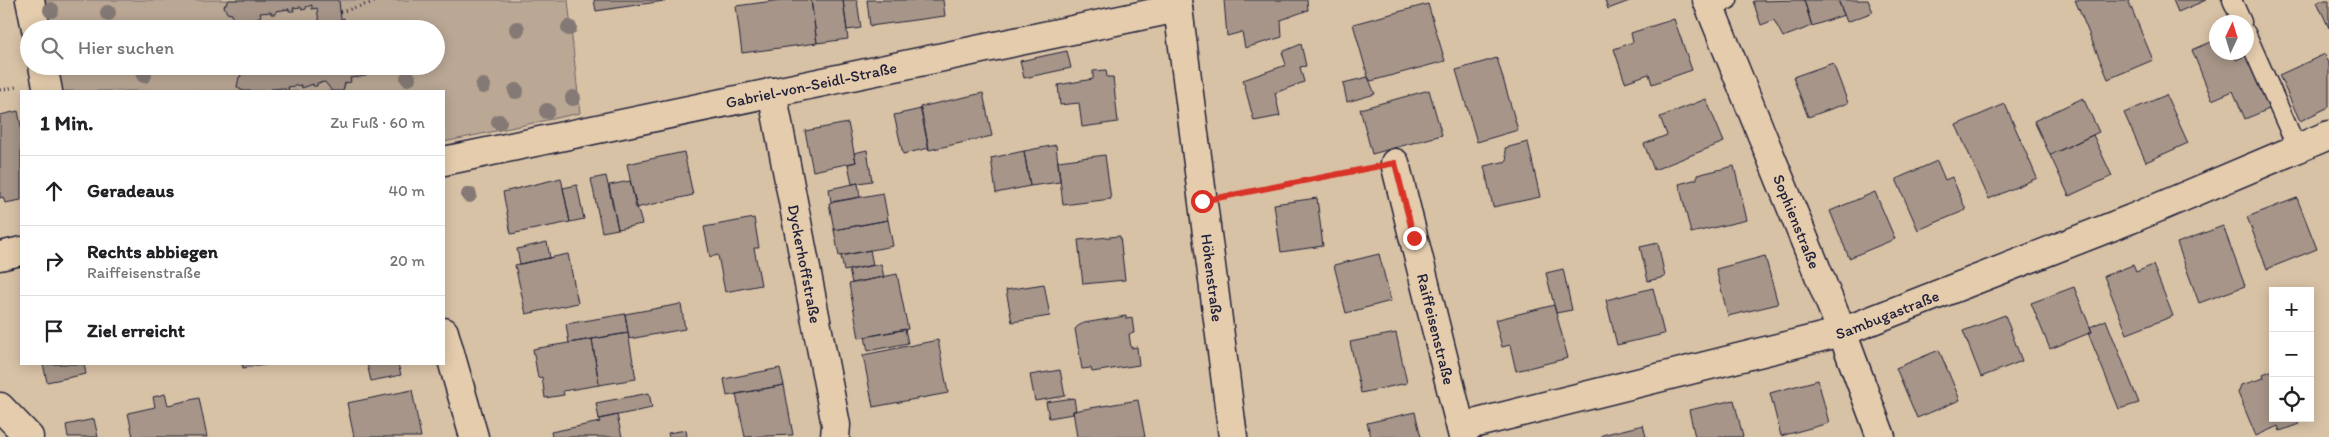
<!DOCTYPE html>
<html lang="de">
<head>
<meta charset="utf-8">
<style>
  body { margin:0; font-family:Itim,sans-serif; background:#f2f2f2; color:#202124 }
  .controls { position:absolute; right:15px; bottom:15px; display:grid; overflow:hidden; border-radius:0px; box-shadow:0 2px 12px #0003 }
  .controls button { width:45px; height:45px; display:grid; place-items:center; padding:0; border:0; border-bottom:1px solid #e0e0e0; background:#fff; color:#202124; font:25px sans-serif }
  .compass { position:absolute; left:2209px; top:15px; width:45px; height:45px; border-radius:50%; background:#fff; box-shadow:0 2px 12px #0003; rotate:4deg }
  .stop { position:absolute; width:15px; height:15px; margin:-11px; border:4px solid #d93025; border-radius:50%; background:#fff }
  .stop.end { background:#d93025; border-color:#fff; box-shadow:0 1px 5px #0008 }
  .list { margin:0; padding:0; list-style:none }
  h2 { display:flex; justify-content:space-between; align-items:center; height:65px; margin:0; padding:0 20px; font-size:21px }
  h2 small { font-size:16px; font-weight:400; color:#757577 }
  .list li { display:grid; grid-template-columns:32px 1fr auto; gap:15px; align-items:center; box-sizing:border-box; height:70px; padding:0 20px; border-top:1px solid #e0e0e0 }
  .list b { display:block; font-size:19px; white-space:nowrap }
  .list p { margin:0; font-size:16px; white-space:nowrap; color:#757577 }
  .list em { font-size:16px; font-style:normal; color:#757577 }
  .icon { flex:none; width:28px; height:28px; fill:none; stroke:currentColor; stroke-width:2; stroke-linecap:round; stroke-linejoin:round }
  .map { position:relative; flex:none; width:2329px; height:437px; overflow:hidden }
  .search { position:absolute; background:#fff; box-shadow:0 2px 12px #0003; left:20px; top:20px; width:425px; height:55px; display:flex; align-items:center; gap:12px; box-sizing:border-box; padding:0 18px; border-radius:28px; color:#757577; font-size:19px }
  .panel { position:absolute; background:#fff; box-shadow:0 2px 12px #0003; left:20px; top:90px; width:425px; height:275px; border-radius:0px }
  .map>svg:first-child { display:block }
</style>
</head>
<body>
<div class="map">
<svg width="2329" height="437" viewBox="0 0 2329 437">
  <rect width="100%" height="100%" fill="#d8c2a6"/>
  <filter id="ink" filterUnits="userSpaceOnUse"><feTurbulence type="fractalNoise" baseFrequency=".02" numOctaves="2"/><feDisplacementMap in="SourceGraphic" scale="10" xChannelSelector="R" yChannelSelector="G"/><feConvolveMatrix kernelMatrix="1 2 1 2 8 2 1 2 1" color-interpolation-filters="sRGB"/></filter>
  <g filter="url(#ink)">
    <path fill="#baa794" stroke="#6e6468" d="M40,0h528l12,113 -136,29v-51h-386l-5,-25h383v-37h-390z"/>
    <path fill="#a69588" stroke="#22223b" d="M336,0l3,1 2,18 3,-1 1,11h-39l9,-3 -1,-4h5l-2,-14 -5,1v-4l-6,2v2l-4,1 -1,-3 -8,1 1,3h-5v-2l-13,2v3h-5v-2l-11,1 1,3 -6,3 2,10h-23l-2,-15 -5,-1 -3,-7 5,-6z
      M594,0h77l-75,11z
      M781,0h30l6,43 -75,10 -6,-47z
      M811,0h32l5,39 -31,4z
      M843,0h14l4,28 -14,2z
      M867,0h76l2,16 -75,10z
      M1224,0h83l1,10 -27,10 1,17 -37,11 -3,-16 -15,4z
      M1605,0h27l-24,9z
      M1804,0l8,26 -29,11 -9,-17 -13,5 -8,-24z
      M1804,0h34l6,15 -32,11z
      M1838,0h30l5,12 -26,10z
      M2075,0h53l25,60 -45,19z
      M2173,0h33l-28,12z
      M2320,0h9v28l-12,-26z
      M1428,4l17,57 -74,20 -3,-4 -15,-53z
      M1674,19l18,51 -40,14 -3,-10 -24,8 -11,-33 19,-7 -2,-9z
      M2216,40v12h17l3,8 11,-5 22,54 -24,10 -12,-28 -21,9 -20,-50z
      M1301,44l5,22 -6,1 4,15 -29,11 5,23 -26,5 -11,-41 43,-15 -4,-13z
      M1067,51l4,17 -47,10 -4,-17z
      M2325,54l4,9v44l-29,14 -21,-46z
      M1497,58l21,72 -41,12 -21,-72z
      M1833,63l15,40 -40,14 -15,-40z
      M239,66h26l4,5 13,-1 -1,-3h4l1,2 13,-3h65l2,10 -16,2 1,4 -6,1 -2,8h-11l-7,-9 -8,1v3h-4v-2l-11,4 -1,-3 -13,2 1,3h-4l-1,-2 -13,1v2h-28l-6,-4 2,-10 2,-1 -1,-4 -2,1z
      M1106,70l1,7h6l5,45 -36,5 -3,-24 -19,2 -2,-20 35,-6v-8z
      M1368,77l7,17 -28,8 -4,-19z
      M1429,90l13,45 -70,19 -12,-45z
      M983,93l9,43 -63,14 -9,-43z
      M2166,95l22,48 -42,19 -22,-49z
      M2083,98l16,34 -49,23 -16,-34z
      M1706,99l18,43 -70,28 -10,-26 23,-9 -7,-18z
      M2005,104l32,74 -48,21 -33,-74z
      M921,109l8,39 -26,6 -9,-39z
      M18,111l3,15v74l-16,3 -2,-6 -3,1v-83z
      M848,123l8,39 -43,9 -8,-40z
      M2093,135l19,41 -43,20 -19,-41z
      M1528,142l12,55 -47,10 -9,-41 23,-5 -2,-13z
      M1056,145l4,37 -30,4 -6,-35z
      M867,150l5,31 -20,3 -4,-20 8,-2 -2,-9z
      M1024,151l6,35 -34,7 -5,-35z
      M684,152l9,43 -57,13 -9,-44z
      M1105,155l6,44 -48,6 -5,-44z
      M1937,161l8,19 7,-3 14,33 -48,20 -22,-51z
      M1734,166l13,54 -56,13 -12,-49 18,-5v-4z
      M606,176l12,53 -16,3 -11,-53z
      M561,178l9,44 -59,12 -8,-42z
      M630,181l12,43 -24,5 -9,-44z
      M858,183l2,14 -29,5 -2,-13z
      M577,185l7,34 -14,3 -7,-34z
      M1875,192l20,47 -46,19 -19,-47z
      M883,193l5,27 -54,10 -5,-27z
      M1317,198l6,48 -42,6 -7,-48z
      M2297,198l20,51 -50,20 -20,-52z
      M754,218l5,30h-5l7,37 -36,7 -7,-37 -8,2 -6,-30z
      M888,220l5,26 -54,10 -5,-26z
      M2223,226l22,60 -46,17 -22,-60z
      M1120,236l5,44 -42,4 -5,-44z
      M547,242l3,16 -30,6 -3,-15z
      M1658,243l7,34 -17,4 -8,-34z
      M870,250l3,15 -29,6 -3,-15z
      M568,254l10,49 -52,11 -11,-49z
      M1379,254l12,47 -45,12 -12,-48z
      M1765,256l13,48 -50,12 -12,-47z
      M881,264l3,13 -32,6 -3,-13z
      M2133,265l3,7 17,-7 20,51 -46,18 -23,-58z
      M1563,269l9,41 -16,3 -10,-40z
      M897,274l11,55 -49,9 -10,-54z
      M1044,284l6,32 -38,6 -6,-32z
      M2074,287l18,45 -42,17 -19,-46z
      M1653,288l11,46 -47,11 -11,-45z
      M681,304l4,25 -56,10 -4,-25z
      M1554,305l14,53 -52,13 -6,-26 -8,2 -7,-27z
      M625,314l3,19 -59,10 -3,-19z
      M2005,315l17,46 -41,16 -18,-46z
      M1126,316v3l6,-1 2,15 -5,1 2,14 6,-1 2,18 -47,7 -1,-4 -9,1 -7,-40 3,-3 6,-3z
      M2106,320l33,83 -20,6 -31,-76 4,-1 -2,-5z
      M905,329l3,14 -40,8 -3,-14z
      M628,333l8,46 -37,6 -7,-46z
      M1396,333l11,50 -46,10 -11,-51z
      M592,339l7,46 -36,6 1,4 -19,3 -3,-21 -4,1 -5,-29z
      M938,340l10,53 -75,14 -10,-52z
      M1939,350l21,50 -43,18 -21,-50z
      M43,364h41l2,10 -39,8z
      M242,364h23v1l-22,3z
      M367,364h31l3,11 -30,6z
      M780,368l4,17 -57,11 -3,-17z
      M1060,370l5,26 -30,5 -5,-26z
      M2273,370v48h24l2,6 -19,7 -2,-5 -22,10 -18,-43 3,-8 23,-7 -1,-4z
      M1818,380l11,43 -48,13 -11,-43z
      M784,385l9,50 -48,2 -9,-43z
      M412,390l9,47h-67l-7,-34z
      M649,393l3,15 -53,11 -3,-16z
      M165,394l3,11 31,-7 8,39h-74l-5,-24 27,-6 -2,-10z
      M1074,398l2,13h-3v3l-24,4 -3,-16z
      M1138,400l7,37h-68l-4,-26z
      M1734,400l9,37h-48l-6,-27z
      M1415,412l6,25h-50l-4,-14z
      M617,415l5,22h-70l-1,-5 49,-10 -1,-3z
      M94,419l4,18h-30l-2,-12z
      M1643,425l3,12h-44v-2z
      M686,430l1,7h-18l-1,-4z"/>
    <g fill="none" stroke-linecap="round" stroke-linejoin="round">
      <defs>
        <path id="service" d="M2232,0l10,22
          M1710,7l18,-7
          M2246,33l51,115"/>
        <g id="minor">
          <path d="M30,0l6,29"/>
          <path id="s1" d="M1707,0l135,332 39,105"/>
          <path d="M43,66l5,25"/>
          <path id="s2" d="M772,92l64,333 -1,12"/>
          <path id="s3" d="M444,161l734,-153"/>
          <path id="s4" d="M1395,163l68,274"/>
          <path d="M0,256l21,-5"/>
          <path d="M444,332l30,105"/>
          <path d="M0,407l29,30"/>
          <path id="s5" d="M1461,427l381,-95 289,-113 198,-84"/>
        </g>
        <g id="secondary">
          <path id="s6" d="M1177,0l56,437"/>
        </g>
      </defs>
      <use href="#service" stroke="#22223b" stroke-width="21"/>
      <use href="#minor" stroke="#22223b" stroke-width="31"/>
      <use href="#secondary" stroke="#22223b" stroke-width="31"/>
      <path stroke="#22223b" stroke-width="3" stroke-dasharray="1 4" stroke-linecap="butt" d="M340,12l41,-12
        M0,90l16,-3
        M1233,195l133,-26"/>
      <use href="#service" stroke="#e4ccad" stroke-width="18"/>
      <use href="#minor" stroke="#e4ccad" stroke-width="28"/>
      <use href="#secondary" stroke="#e4ccad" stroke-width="28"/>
    </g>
    <g fill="#847975">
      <circle cx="51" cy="10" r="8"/>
      <circle cx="108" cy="13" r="8"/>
      <circle cx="569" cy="28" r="8"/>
      <circle cx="517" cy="29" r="8"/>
      <circle cx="144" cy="75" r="8"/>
      <circle cx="408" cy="78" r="8"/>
      <circle cx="483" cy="86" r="8"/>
      <circle cx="516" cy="91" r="8"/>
      <circle cx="573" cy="98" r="8"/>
      <circle cx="547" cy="111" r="8"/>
      <circle cx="499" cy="122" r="8"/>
      <circle cx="469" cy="195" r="8"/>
    </g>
  </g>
  <g fill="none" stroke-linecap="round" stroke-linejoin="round" filter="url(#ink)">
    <path stroke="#d93025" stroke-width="6" d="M1202,201l193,-38 19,75"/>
  </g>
  <g text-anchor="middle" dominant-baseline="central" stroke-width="4" stroke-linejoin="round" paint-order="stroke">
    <g font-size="16" fill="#22223b" stroke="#e4ccad">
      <text stroke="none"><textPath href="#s3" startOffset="375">Gabriel-von-Seidl-Straße</textPath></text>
      <text stroke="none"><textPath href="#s1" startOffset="239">Sophienstraße</textPath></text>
      <text stroke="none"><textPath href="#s2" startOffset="175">Dyckerhoffstraße</textPath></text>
      <text stroke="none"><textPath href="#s6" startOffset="280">Höhenstraße</textPath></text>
      <text stroke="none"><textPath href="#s5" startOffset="441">Sambugastraße</textPath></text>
      <text stroke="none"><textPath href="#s4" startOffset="171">Raiffeisenstraße</textPath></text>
    </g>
  </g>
</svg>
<div class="controls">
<button>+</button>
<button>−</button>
<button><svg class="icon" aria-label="locate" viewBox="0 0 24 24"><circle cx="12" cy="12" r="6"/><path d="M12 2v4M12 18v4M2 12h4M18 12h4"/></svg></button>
</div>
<svg class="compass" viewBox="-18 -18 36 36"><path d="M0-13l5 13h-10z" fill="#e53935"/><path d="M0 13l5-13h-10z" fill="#757577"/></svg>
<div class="stop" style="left:1202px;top:201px"></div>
<div class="stop end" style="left:1414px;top:238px"></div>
<div class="search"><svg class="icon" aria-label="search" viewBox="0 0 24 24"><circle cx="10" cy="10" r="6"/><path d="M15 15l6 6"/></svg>Hier suchen</div>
<section class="panel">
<h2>1 Min.<small>Zu Fuß · 60 m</small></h2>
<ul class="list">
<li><svg class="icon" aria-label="ahead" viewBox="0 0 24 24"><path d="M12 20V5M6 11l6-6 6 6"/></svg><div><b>Geradeaus</b></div><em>40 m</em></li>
<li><svg class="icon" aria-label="right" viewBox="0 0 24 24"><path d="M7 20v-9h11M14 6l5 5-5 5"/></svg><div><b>Rechts abbiegen</b><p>Raiffeisenstraße</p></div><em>20 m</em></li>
<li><svg class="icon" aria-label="arrive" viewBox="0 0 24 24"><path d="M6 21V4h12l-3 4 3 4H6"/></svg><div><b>Ziel erreicht</b></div></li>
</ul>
</section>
</div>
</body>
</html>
